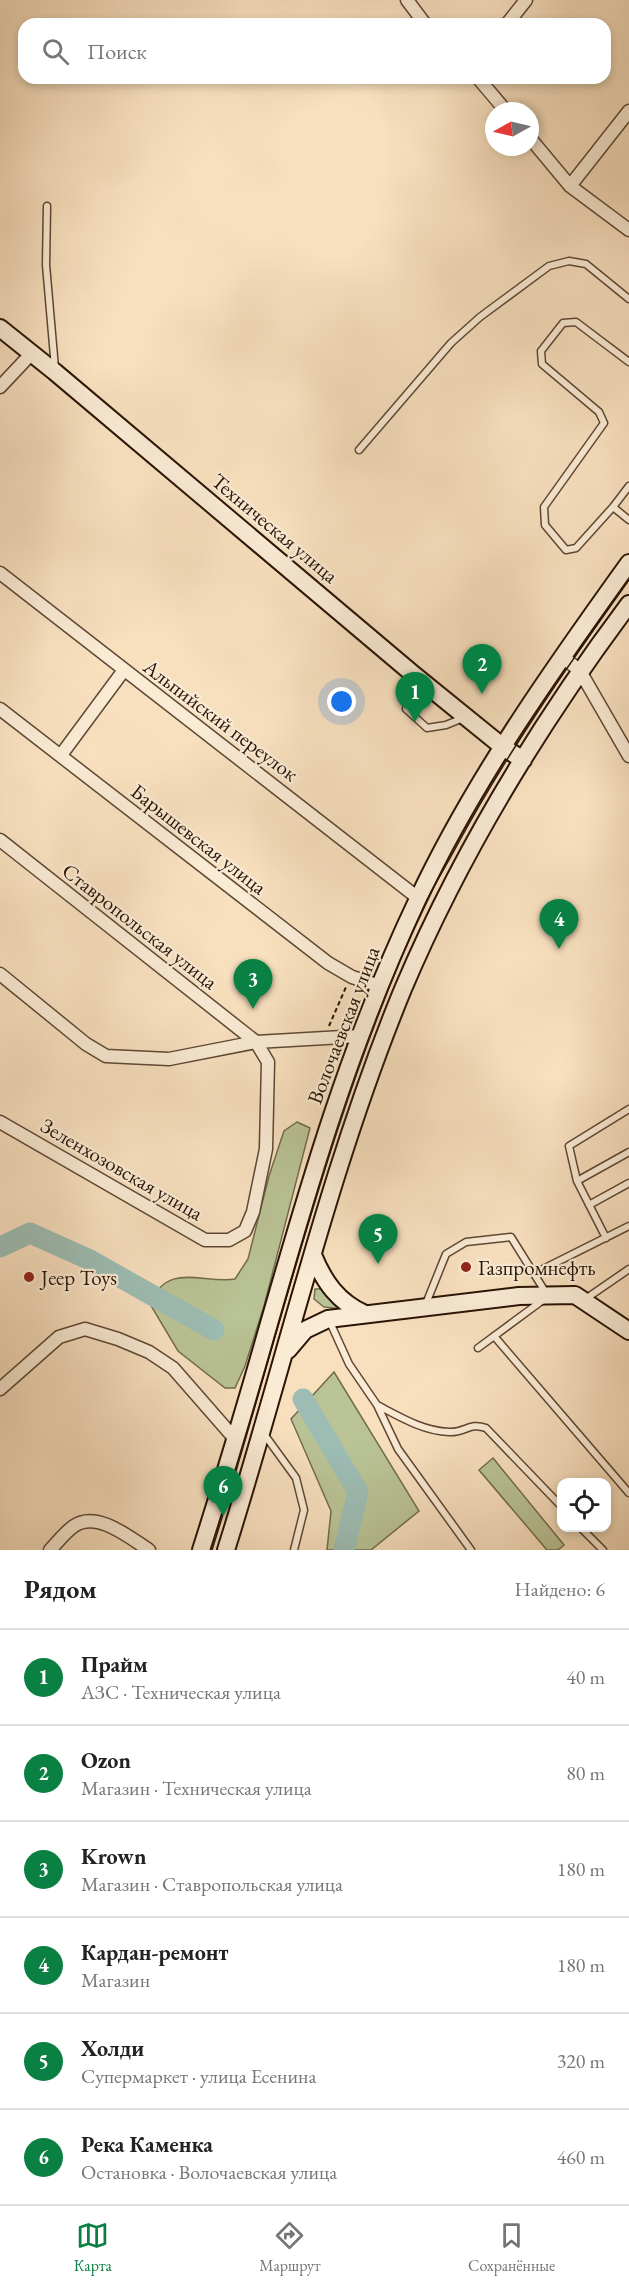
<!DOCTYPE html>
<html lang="ru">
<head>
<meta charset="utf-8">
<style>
  body { margin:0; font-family:"EB Garamond",serif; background:#f2f2f2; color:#222 }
  .controls { position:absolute; right:18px; bottom:18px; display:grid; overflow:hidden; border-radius:12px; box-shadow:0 3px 9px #0003 }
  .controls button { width:54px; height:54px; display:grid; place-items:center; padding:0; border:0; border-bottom:2px solid #e0e0e0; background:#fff; color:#222; font:30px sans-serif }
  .compass { position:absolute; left:485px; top:102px; width:54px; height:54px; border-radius:50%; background:#fff; box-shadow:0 3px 9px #0003; rotate:262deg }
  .you { position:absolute; left:342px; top:702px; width:21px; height:21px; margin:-15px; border:4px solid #fff; border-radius:50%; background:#1a73e8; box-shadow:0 0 0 9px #1a73e833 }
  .badge { display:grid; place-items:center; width:39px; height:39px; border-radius:50%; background:#0b8043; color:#fff; font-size:20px; font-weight:700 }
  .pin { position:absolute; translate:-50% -50px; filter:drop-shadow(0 2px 3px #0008) }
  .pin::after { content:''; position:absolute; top:32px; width:21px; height:18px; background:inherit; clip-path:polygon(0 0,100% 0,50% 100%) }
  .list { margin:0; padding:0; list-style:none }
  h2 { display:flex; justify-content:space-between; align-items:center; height:78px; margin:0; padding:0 24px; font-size:26px }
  h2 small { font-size:20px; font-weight:400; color:#767676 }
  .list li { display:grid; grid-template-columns:39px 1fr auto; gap:18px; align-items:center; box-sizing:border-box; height:96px; padding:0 24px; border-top:2px solid #e0e0e0 }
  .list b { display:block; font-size:22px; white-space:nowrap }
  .list p { margin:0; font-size:20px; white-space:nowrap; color:#767676 }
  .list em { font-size:20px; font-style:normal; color:#767676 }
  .icon { flex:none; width:33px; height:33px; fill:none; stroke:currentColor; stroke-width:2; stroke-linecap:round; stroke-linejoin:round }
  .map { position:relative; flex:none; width:629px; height:1550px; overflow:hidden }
  .search { position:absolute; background:#fff; box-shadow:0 3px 9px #0003; left:18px; right:18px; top:18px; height:66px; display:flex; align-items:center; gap:15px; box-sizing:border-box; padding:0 21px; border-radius:18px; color:#767676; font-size:22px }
  .sheet { height:654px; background:#fff }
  nav { display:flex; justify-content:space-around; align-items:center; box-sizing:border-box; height:84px; border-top:2px solid #e0e0e0; background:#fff; font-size:16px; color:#767676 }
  nav a { display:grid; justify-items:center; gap:3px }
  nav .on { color:#0b8043 }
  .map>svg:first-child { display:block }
</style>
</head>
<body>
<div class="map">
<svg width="629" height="1550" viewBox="0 0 629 1550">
  <rect width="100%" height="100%" fill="#f8e0bf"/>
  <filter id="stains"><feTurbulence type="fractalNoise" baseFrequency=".00333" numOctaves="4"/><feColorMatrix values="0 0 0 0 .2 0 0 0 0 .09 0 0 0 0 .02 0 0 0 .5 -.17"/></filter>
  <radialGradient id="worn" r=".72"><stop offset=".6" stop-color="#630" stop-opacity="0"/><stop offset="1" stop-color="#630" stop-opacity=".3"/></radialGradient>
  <path fill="#b9c395" stroke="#726c4d" stroke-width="1.5" d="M297,1122l13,6 -46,178 -19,60 -10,22h-10l-47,-37 -28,-47c17,-43 52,-20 85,-25l13,-20 21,-83 15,-45z
    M315,1289h6l14,10 8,10 -19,-2 -10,-8z
    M334,1372l85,139 -48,39h-44l4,-39 -40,-92z
    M493,1458l71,87 -6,5h-11l-68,-80z"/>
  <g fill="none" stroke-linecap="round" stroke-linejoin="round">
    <path stroke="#9dbdb4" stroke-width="21" d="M0,1247l30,-14 58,26 126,71
      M303,1399l55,93 -14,58"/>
    <defs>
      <path id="lane" d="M47,206l-1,59 9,103
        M629,362l-53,-40 -13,1 -22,28 1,13 57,48 5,11 -60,84 1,18 21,25 10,-2 37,-41 16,-21
        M359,450l92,-107 29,-26 69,-51 20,-5 17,3 43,35
        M613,507l16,13
        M413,677l-7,32 21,19 19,-3 17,-7
        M577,1181l-8,-35 60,-37
        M589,1205l40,-22
        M606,1238l-29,-57 52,-29
        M535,1273l94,-47
        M584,1300l45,-31
        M425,1306l21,-52 20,-12 45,-5 35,56
        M329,1320l20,44 28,41 21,44 73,101
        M494,1336l135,157
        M478,1348l65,-48
        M377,1405c23,12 46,26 72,27 16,1 20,-10 37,-4l76,79
        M264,1434l32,44 8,32 -10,40
        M581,1528l22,22"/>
      <path id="street" d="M407,0l18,24
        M507,24l19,-24
        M478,78l28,33
        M530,138l40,48 59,44
        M570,186l59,-75
        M0,387l31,-33
        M0,573l418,325
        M563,657l17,14 49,85
        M0,709l328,254 24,14 28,9
        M61,755l63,-85
        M0,840l256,202 12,20 -2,87 -13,63 -8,19 -16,9h-24l-205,-118
        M0,974l86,70 20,12 63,3 87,-17 104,-6
        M0,1389l59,-52 26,-8 33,10 31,13 24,16 62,71
        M50,1550c8,-8 15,-18 24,-24 23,-16 56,12 75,24"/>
      <path id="secondary" d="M0,328l55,44 358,302 90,73 20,13
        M313,1255c11,27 25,47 52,59
        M288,1350l17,-20 23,-11 191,-23 56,-1 54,36
        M201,1550c22,-69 43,-139 63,-209 43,-150 86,-300 154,-442 56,-119 134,-229 211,-336
        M226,1550c59,-187 102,-379 177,-561 58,-137 137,-266 226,-385"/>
    </defs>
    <use href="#lane" stroke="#5e4734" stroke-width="9"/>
    <use href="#street" stroke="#5e4734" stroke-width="15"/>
    <use href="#secondary" stroke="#2a1405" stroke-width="20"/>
    <path stroke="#2a1405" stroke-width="2" stroke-dasharray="4.5 3" stroke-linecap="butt" d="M329,1026l17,-39"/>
    <use href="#lane" stroke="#faebd5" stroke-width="6"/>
    <use href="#street" stroke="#faebd5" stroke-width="12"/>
    <use href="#secondary" stroke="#faebd5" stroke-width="16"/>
    <path stroke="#2a1405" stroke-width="1.5" d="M212,1550c68,-216 117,-438 212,-644 9,-20 21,-38 31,-57 51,-95 112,-182 174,-269"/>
  </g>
  <g fill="#8f2418" stroke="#faebd5" stroke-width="2">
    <circle cx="466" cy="1267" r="6"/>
    <circle cx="29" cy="1277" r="6"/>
  </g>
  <g text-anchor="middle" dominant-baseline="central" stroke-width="4.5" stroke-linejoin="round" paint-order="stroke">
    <g font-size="21" fill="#2a1405" stroke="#faebd5">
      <text transform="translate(275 528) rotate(40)">Техническая улица</text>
      <text transform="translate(221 720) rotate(37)">Альпийский переулок</text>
      <text transform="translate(199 839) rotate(38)">Барышевская улица</text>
      <text transform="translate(140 926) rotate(38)">Ставропольская улица</text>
      <text transform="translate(343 1025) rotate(-69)">Волочаевская улица</text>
      <text transform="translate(122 1169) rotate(30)">Зеленхозовская улица</text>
    </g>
    <g font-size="21" fill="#2a1405" stroke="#faebd5" text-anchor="start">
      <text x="478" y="1267">Газпромнефть</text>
      <text x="41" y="1277">Jeep Toys</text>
    </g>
  </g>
  <rect width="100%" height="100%" filter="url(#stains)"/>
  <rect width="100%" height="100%" fill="url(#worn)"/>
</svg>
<div class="controls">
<button><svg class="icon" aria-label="locate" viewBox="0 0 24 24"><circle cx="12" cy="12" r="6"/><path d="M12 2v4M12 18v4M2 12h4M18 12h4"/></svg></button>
</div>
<svg class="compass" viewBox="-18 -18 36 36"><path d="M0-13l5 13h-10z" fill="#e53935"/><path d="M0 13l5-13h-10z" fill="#767676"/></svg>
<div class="you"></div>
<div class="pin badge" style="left:415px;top:722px">1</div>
<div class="pin badge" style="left:482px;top:694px">2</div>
<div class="pin badge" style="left:253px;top:1009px">3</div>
<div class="pin badge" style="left:559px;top:949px">4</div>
<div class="pin badge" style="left:378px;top:1264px">5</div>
<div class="pin badge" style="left:223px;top:1516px">6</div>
<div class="search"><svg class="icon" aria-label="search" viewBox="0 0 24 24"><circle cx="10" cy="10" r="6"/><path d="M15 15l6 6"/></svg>Поиск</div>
</div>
<section class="sheet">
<h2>Рядом<small>Найдено: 6</small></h2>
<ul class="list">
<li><span class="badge">1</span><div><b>Прайм</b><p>АЗС · Техническая улица</p></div><em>40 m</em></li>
<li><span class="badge">2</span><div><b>Ozon</b><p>Магазин · Техническая улица</p></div><em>80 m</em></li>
<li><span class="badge">3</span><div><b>Krown</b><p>Магазин · Ставропольская улица</p></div><em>180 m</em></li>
<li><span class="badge">4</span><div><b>Кардан-ремонт</b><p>Магазин</p></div><em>180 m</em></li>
<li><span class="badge">5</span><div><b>Холди</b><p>Супермаркет · улица Есенина</p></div><em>320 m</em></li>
<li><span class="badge">6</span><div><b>Река Каменка</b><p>Остановка · Волочаевская улица</p></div><em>460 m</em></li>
</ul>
</section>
<nav>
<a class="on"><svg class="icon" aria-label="map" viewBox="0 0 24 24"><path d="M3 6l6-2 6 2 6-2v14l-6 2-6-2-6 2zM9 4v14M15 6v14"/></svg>Карта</a>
<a><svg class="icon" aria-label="directions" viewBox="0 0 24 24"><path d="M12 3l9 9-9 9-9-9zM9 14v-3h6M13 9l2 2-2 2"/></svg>Маршрут</a>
<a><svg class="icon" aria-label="saved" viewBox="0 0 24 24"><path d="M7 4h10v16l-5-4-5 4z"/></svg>Сохранённые</a>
</nav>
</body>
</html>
